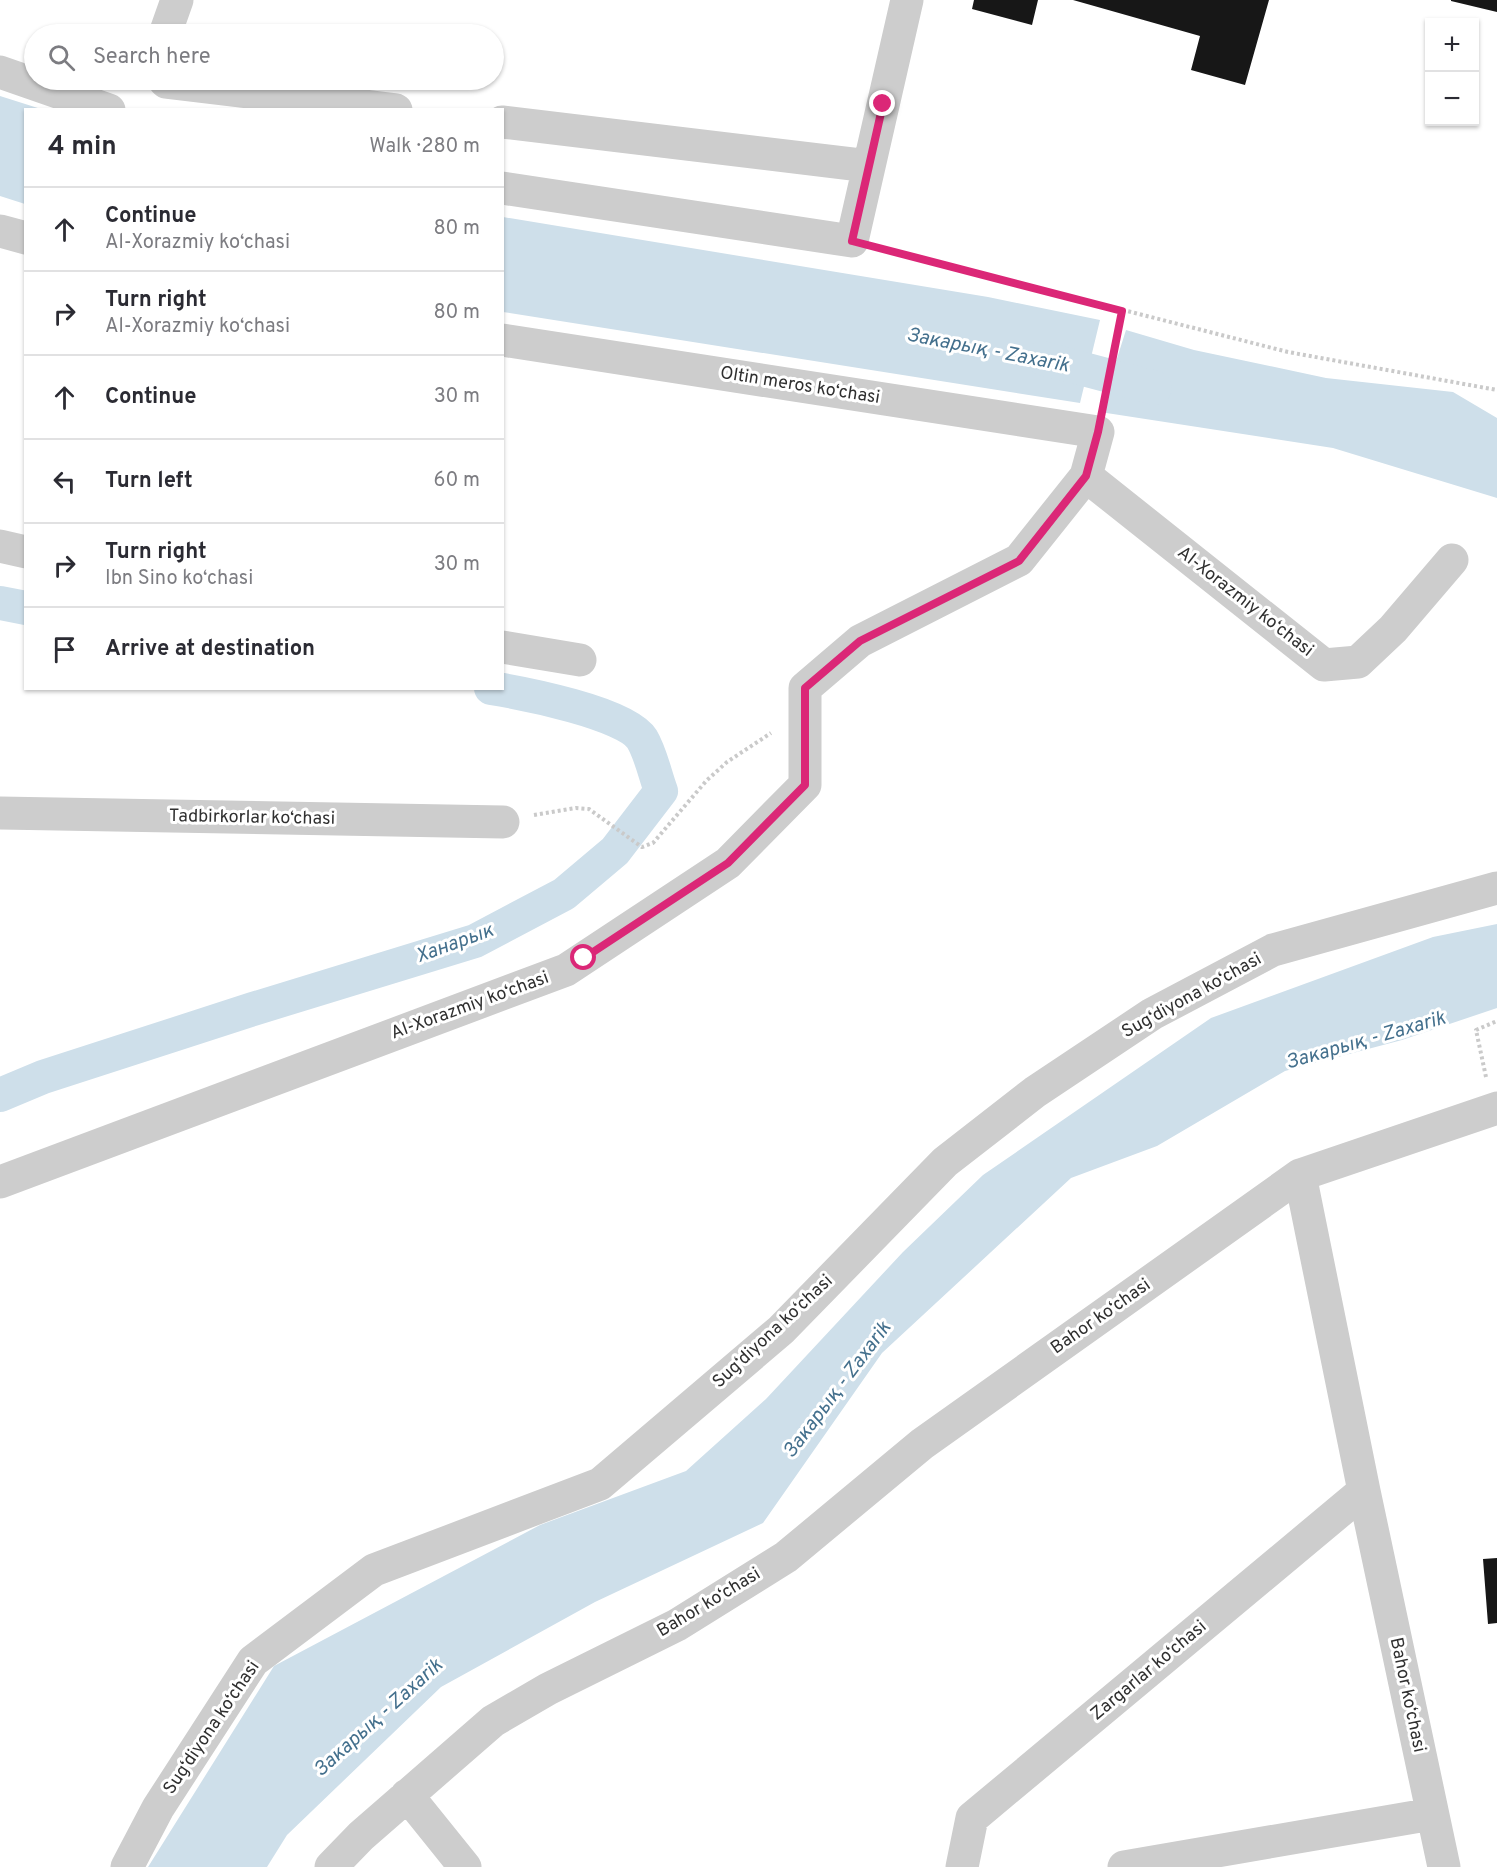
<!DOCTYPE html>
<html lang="en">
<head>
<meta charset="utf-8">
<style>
  body { margin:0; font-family:Overpass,sans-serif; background:#f7f7f7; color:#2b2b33 }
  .controls { position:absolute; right:18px; top:18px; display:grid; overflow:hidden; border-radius:0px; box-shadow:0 2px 4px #0004 }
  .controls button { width:54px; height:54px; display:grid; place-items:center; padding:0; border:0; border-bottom:2px solid #e1e1e2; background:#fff; color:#2b2b33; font:30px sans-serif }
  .stop { position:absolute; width:18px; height:18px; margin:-14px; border:4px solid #db2777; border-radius:50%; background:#fff }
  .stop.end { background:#db2777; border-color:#fff; box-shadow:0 2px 6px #0008 }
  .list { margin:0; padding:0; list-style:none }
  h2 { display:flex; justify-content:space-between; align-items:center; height:78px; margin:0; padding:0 24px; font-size:26px }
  h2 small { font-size:20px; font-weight:400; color:#7c7c81 }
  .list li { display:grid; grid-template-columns:39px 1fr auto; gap:18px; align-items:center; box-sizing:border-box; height:84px; padding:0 24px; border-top:2px solid #e1e1e2 }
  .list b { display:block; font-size:22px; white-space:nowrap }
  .list p { margin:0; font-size:20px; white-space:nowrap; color:#7c7c81 }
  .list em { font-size:20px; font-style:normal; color:#7c7c81 }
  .icon { flex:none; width:33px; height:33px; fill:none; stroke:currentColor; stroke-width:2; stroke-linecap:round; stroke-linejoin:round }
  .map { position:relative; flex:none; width:1497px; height:1867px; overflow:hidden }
  .search { position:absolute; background:#fff; box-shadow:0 2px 4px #0004; left:24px; top:24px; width:480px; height:66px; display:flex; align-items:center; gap:15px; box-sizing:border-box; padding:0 21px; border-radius:33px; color:#7c7c81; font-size:22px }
  .panel { position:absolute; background:#fff; box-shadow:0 2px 4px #0004; left:24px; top:108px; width:480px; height:582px; border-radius:0px }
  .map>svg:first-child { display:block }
</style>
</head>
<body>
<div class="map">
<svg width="1497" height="1867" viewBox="0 0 1497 1867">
  <rect width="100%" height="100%" fill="#fff"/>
  <path fill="#cedfea" d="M0,96l41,13 -15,1 -1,94 -25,-8z
    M503,217l485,80 112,23 -20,83 -577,-91z
    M1126,330l68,20 132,28 127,14 44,26v80l-164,-50 -233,-36z
    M1497,924v84l-95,32 -117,31 -128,75 -86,32 -189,175 -119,170 -168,79 -154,85 -154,148 -20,32h-119l126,-201 266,-141 146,-54 80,-72 137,-147 80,-77 228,-157 222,-81z"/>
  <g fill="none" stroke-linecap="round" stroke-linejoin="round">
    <path stroke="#cedfea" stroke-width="34" d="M1042,358l113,30
      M0,603l26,5
      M0,1095l43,-18 210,-68 222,-68 89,-47 51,-43 46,-60c-6,-16 -10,-37 -19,-52 -16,-26 -120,-46 -151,-51"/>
  </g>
  <path fill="#171717" d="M974,0h64l-6,25 -60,-16z
    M1073,0h196l-24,85 -54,-15 9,-34z
    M1451,0h46v12l-46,-11z
    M1497,1558v65l-9,1 -5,-65z"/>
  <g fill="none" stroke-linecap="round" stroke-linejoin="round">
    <path stroke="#cacaca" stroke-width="4" stroke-dasharray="3 3" stroke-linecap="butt" d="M884,249l404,103 209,38
      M1104,402l18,-91
      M534,815l42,-7 13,1 53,38 11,-4 54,-63 20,-18 44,-29
      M1486,1077l-10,-47 21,-9"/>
    <path stroke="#cdcdcd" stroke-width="33" d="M165,34l12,-34
      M0,72l109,38
      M164,80l2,2 230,28
      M502,122l367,44
      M502,188l350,53 55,-241
      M0,231l26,7
      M1086,476l238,189 34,-3 35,-33 59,-69
      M0,546l26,6
      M502,647l78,13
      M0,813l503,9
      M1300,1175l64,316 80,376
      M0,1182l566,-212 162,-107 77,-78v-97l55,-47 159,-81 67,-84 12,-44 -596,-92
      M407,1795l58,72
      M127,1867l31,-59 95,-147 121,-91 226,-86 181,-154 164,-168 90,-70 117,-78 121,-64 224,-62
      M331,1867l30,-31 132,-115 55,-32 129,-64 109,-68 136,-113 378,-269 197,-67
      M962,1867l10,-49 392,-327
      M1124,1867l308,-53"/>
  </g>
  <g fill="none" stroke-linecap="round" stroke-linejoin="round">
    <path stroke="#db2777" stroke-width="8" d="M584,958l144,-95 77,-78v-97l55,-47 159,-80 67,-85 12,-44 24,-121 -270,-70 31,-137"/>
  </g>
  <g text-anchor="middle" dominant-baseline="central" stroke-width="6" stroke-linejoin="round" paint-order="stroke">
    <g font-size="18" fill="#303030" stroke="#fff">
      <text transform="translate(800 386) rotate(9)">Oltin meros ko‘chasi</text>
      <text transform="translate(1245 602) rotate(38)">Al-Xorazmiy ko‘chasi</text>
      <text transform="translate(252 818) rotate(1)">Tadbirkorlar ko‘chasi</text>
      <text transform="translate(1192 996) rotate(-29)">Sug‘diyona ko‘chasi</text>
      <text transform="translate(470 1006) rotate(-20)">Al-Xorazmiy ko‘chasi</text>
      <text transform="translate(1101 1317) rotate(-35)">Bahor ko‘chasi</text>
      <text transform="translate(773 1332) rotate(-43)">Sug‘diyona ko‘chasi</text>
      <text transform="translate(709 1603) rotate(-31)">Bahor ko‘chasi</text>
      <text transform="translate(1149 1671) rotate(-40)">Zargarlar ko‘chasi</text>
      <text transform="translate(1407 1695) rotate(78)">Bahor ko‘chasi</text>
      <text transform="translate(212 1728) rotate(-56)">Sug‘diyona ko‘chasi</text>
    </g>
    <g font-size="20" font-style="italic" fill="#44708d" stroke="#fff">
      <text transform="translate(988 351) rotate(11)">Закарық - Zaxarik</text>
      <text transform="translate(455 944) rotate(-20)">Ханарык</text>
      <text transform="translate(1366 1041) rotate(-16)">Закарық - Zaxarik</text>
      <text transform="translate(838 1390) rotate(-53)">Закарық - Zaxarik</text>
      <text transform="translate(379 1718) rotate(-42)">Закарық - Zaxarik</text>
    </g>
  </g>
</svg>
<div class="controls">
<button>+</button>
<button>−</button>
</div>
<div class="stop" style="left:584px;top:958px"></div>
<div class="stop end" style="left:883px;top:104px"></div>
<div class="search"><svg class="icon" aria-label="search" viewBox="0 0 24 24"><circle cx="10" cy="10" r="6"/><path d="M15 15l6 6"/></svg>Search here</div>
<section class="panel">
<h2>4 min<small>Walk · 280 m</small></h2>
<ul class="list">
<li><svg class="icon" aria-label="ahead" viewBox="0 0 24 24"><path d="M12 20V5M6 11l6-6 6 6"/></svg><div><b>Continue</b><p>Al-Xorazmiy ko‘chasi</p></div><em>80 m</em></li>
<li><svg class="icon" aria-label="right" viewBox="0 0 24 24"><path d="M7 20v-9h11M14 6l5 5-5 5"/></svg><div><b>Turn right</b><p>Al-Xorazmiy ko‘chasi</p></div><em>80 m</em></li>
<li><svg class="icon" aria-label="ahead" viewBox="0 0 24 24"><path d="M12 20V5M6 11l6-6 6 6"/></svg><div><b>Continue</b></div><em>30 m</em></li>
<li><svg class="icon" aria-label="left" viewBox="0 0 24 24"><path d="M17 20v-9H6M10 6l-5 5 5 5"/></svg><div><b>Turn left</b></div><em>60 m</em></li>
<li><svg class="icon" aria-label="right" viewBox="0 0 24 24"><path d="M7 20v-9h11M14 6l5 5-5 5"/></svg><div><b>Turn right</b><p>Ibn Sino ko‘chasi</p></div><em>30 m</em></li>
<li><svg class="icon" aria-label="arrive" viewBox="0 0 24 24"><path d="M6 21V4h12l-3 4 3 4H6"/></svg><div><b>Arrive at destination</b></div></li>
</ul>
</section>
</div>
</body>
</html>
